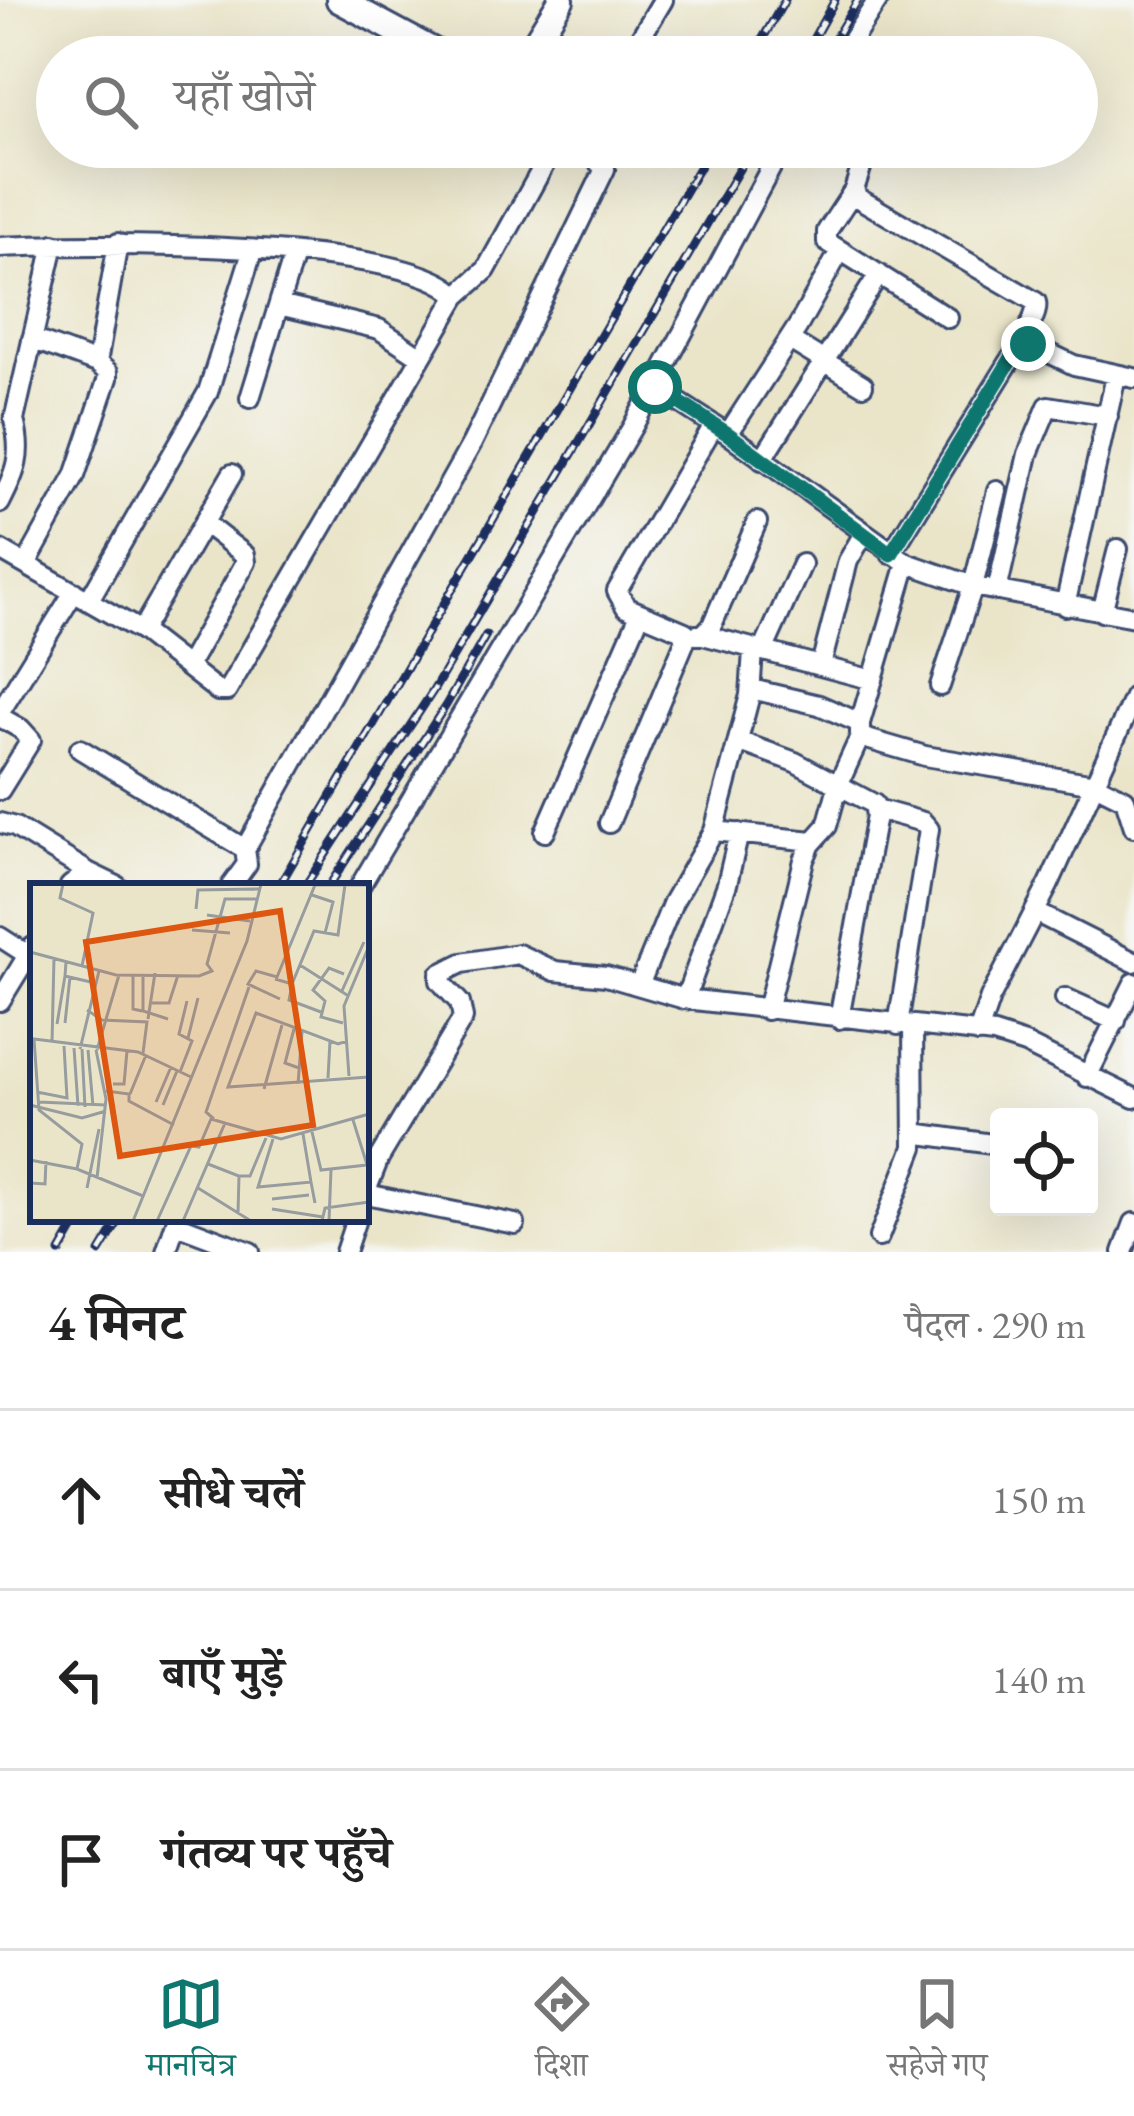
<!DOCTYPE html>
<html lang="hi">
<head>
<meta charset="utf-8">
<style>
  body { margin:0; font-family:"EB Garamond","Noto Serif Devanagari",serif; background:#f6f6f6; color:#222 }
  .controls { position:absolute; right:36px; bottom:36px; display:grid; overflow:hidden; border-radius:12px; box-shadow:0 12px 48px #0002 }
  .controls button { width:108px; height:108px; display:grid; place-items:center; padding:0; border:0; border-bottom:3px solid #e0e0e0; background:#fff; color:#222; font:60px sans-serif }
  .stop { position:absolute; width:36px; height:36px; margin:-27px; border:9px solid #0f766e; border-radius:50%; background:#fff }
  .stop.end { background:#0f766e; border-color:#fff; box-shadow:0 3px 12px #0008 }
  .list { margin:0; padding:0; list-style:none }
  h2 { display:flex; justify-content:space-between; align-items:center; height:156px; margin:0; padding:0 48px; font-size:51px }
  h2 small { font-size:39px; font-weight:400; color:#767676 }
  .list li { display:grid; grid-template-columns:78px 1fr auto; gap:36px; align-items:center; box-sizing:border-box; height:180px; padding:0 48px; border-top:3px solid #e0e0e0 }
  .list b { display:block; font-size:45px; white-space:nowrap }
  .list em { font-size:39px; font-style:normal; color:#767676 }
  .icon { flex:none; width:66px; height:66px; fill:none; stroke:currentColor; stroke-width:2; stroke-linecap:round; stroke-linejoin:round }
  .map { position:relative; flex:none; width:1134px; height:1252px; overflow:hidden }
  .search { position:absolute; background:#fff; box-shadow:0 12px 48px #0002; left:36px; right:36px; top:36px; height:132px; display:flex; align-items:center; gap:30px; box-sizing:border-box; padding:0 42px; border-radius:66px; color:#767676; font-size:45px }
  .sheet { height:696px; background:#fff }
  nav { display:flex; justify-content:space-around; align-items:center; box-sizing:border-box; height:168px; border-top:3px solid #e0e0e0; background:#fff; font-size:33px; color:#767676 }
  nav a { display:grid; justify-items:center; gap:6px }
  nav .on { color:#0f766e }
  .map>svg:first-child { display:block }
</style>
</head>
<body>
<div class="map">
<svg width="1134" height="1252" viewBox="0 0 1134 1252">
  <rect width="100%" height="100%" fill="#f6f6f2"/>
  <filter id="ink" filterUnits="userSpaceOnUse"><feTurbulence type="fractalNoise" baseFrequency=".00833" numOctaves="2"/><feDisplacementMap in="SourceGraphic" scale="24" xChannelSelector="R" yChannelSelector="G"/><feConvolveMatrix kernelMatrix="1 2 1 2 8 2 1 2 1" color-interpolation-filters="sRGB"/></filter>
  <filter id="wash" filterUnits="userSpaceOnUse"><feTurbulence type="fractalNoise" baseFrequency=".004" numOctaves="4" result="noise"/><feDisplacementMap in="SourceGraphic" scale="48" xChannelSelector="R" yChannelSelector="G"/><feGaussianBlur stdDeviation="2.7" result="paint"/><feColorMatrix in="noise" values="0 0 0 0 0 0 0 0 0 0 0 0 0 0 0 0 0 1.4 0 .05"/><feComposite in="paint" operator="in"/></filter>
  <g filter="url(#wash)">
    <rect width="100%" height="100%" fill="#eae5c9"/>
  </g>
  <g filter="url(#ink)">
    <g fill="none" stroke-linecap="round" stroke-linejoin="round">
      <defs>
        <path id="minor" d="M629,57l34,-57
          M841,57l37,-57
          M837,147l25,18 -8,25 4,8 178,104c3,15 -13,27 -8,41l46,22 60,13
          M854,190l-27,41v11l121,76
          M0,247c79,-4 410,-8 457,49l-230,395h-9l-77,-60 -141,-81
          M457,296l29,-26 68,-123
          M279,305l100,24 42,28
          M790,340l73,45
          M97,363l21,-120
          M655,387l73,47 179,129 66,23 161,31
          M250,398l44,-143
          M728,434l70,-108 42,-75
          M762,460l117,-186
          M0,503c16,-31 23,-48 14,-83l40,-176
          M891,554l135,-219
          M907,563l-47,160v14l65,19 170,28 30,15 9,28
          M26,564l49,-88 33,-98v-6l-11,-9 -65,-24
          M997,591l31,-137 20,-48 60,10
          M89,600l119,-208 44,-140
          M1065,606l51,-230
          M1102,612l16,-63
          M141,631l91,-157
          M696,635h7l9,-10 45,-103
          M703,635l170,45
          M763,651l39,-87
          M188,665l58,-103 -1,-7 -41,-32
          M821,665l27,-104 15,-26
          M940,686l33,-100 24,-95
          M751,689l68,16 41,18
          M0,712l74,-120
          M0,717l21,12 10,11 -31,50
          M738,741l57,21 79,42 2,12 -37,203
          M80,749l165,100 2,15 -16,22
          M876,809l47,13 6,7 -31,196
          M0,823l15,4 73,45
          M609,823l76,-182v-9l-59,-25 -9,-16 97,-166
          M714,831l36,-136 3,-45
          M545,832l95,-218
          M245,849l227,-406 133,-274 -21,-22
          M70,886l18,-14 29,14
          M360,886l273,-460 149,-279
          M1035,912l99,50
          M0,937l28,18
          M640,983l33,-81 41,-71 99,10
          M1065,998l51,23
          M685,999l42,-115 12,-51
          M0,1001l33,-54
          M767,1010l37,-150 7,-16 16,-18 12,-43 21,-46
          M978,1033l12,-35 59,-114 85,-187
          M1087,1077l47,-94
          M914,1133l78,11
          M366,1191l13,-33 84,-140 -3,-15 -20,-22v-7l22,-11 56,-9 37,17 51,5 79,23 309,35 31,10 109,54
          M366,1194l149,30
          M176,1224l74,28
          M879,1237l35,-90 -1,-121
          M166,1252l11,-33
          M345,1252l11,-33
          M1123,1252l11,-29"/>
        <path id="major" d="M339,0l106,57
          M526,57l35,-57"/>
      </defs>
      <use href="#minor" stroke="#3a4a6e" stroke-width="24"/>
      <use href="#major" stroke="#3a4a6e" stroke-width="30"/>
      <use href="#minor" stroke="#fff" stroke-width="18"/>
      <use href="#major" stroke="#fff" stroke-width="24"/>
      <defs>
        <path id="rail" d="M752,57l33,-57
          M803,57l32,-57
          M824,57l34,-57
          M279,886l432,-739
          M305,886l128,-195 319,-544
          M329,886l117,-181 40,-70
          M60,1252l19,-33
          M100,1252l20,-33"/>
      </defs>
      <use href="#rail" stroke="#1b2f5e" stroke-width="9"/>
      <use href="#rail" stroke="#f6f6f2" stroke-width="4.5" stroke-dasharray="14" stroke-linecap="butt"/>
    </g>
  </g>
  <g fill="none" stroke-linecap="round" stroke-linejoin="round" filter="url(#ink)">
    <path stroke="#0f766e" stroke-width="15" d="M655,387l73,47 163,120 135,-219 2,9"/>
  </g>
  <g transform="translate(30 883)">
    <rect width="339" height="339" fill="#eae5c9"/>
    <path fill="none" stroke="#979c9e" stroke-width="3" d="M33,1l-3,14 33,15 -11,53M282,12l21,7 -8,31M166,26l2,-19 61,-1M177,32l43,6M162,47l38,3M0,69l86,23 83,1 13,-5 -5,-7 18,-65h31M36,79l-1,14 30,7M270,82l47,30M103,91v35l9,2M113,91v37l25,8M245,96l17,5 22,-53 24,4 7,-50M262,102l-3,15 32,12M311,110l23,-51M250,116l-32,-15 8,-13 21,6 38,-92h53M122,120h17l9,-28M57,127l15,10 45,2 -4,31M118,136l7,-46M35,140l5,-46M313,140l-22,-6 4,-16 -12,-11 16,-22 15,6M27,141l8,-48M264,146l-9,34 14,5M158,155l10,-40M317,158l-9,3 -82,-31 -28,74 141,-10M22,160l2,-85M44,165l4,58M50,166l19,-78M52,166l3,58M58,167l5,56M66,167l10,49 -9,79M67,167l22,-75M150,189l12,-31 -13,-7 8,-33M319,193l-5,-70 25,-60M298,195l2,-37M83,201h11l3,-33M268,201l4,-52M234,206l18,-64M76,208l23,3v7l45,24M7,209l30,6 -3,-52M100,211l16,-39M9,219l67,3M126,219l15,-35M0,222l52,13 24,-7M133,222l14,-34M184,236l-8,-7 43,-125M323,237l16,51M282,249l9,38 46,-5M273,251l8,48M243,256l-15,48 53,-5 4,21M0,277l47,9 66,27M178,281l31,12 -1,37M47,286l5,-25 -43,-34 -5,-71 104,13 53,25M209,293h11l16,-38M0,300l15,1 1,-23M57,305l12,-59M168,305l53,33M242,316l37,-4M242,326l51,8M103,338l114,-280 14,-57M127,338l34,-75 8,1 12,-28 14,4M153,338l42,-98 56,16 88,-25M292,338l3,-13 44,-6M299,338l2,-51"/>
    <path fill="#de5710" fill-opacity="0.15" stroke="#de5710" stroke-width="6" d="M250,28l33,214 -193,31 -34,-214z"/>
    <rect width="339" height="339" fill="none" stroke="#1b2f5e" stroke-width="6"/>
  </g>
</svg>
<div class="controls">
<button><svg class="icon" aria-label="locate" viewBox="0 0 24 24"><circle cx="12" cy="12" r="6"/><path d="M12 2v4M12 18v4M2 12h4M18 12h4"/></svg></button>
</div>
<div class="stop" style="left:655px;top:387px"></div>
<div class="stop end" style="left:1028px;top:344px"></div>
<div class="search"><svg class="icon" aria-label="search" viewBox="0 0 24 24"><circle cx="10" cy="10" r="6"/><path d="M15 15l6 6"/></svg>यहाँ खोजें</div>
</div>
<section class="sheet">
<h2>4 मिनट<small>पैदल · 290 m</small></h2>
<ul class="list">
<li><svg class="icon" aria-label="ahead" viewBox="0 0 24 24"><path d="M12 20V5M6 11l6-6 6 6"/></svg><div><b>सीधे चलें</b></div><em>150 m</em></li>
<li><svg class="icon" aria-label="left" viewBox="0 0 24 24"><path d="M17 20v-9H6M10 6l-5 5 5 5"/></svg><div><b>बाएँ मुड़ें</b></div><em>140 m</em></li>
<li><svg class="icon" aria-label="arrive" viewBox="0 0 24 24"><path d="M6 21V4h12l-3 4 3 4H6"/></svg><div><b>गंतव्य पर पहुँचे</b></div></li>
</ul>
</section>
<nav>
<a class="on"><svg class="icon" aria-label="map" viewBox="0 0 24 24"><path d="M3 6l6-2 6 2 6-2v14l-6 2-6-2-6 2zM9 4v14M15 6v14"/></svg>मानचित्र</a>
<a><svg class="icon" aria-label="directions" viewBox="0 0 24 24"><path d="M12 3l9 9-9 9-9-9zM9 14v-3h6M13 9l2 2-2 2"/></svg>दिशा</a>
<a><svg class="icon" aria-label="saved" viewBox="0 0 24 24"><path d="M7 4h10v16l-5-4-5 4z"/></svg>सहेजे गए</a>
</nav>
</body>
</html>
